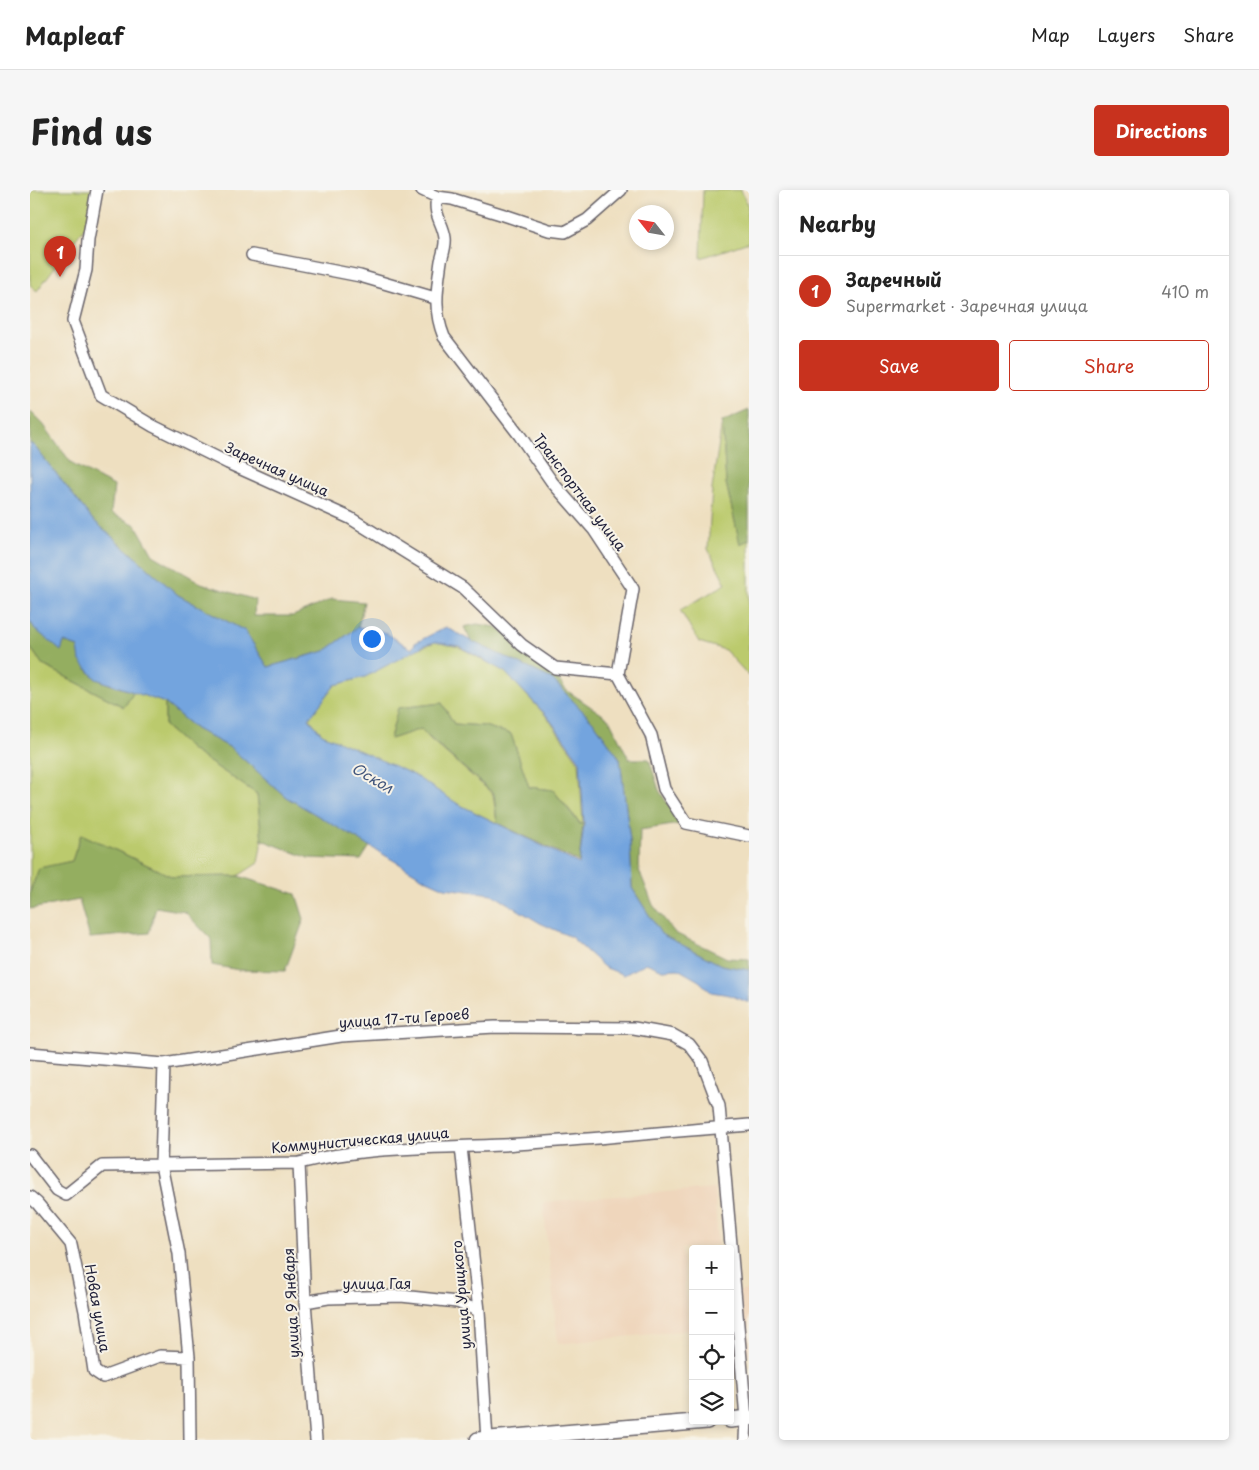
<!DOCTYPE html>
<html lang="en">
<head>
<meta charset="utf-8">
<style>
  body { margin:0; font-family:"Playpen Sans",sans-serif; background:#f6f6f6; color:#222 }
  .controls { position:absolute; right:15px; bottom:15px; display:grid; overflow:hidden; border-radius:5px; box-shadow:0 2px 8px #0003 }
  .controls button { width:45px; height:45px; display:grid; place-items:center; padding:0; border:0; border-bottom:1px solid #e0e0e0; background:#fff; color:#222; font:25px sans-serif }
  .compass { position:absolute; left:599px; top:15px; width:45px; height:45px; border-radius:50%; background:#fff; box-shadow:0 2px 8px #0003; rotate:301deg }
  .you { position:absolute; left:341px; top:448px; width:18px; height:18px; margin:-12px; border:4px solid #fff; border-radius:50%; background:#1a73e8; box-shadow:0 0 0 8px #1a73e833 }
  .badge { display:grid; place-items:center; width:32px; height:32px; border-radius:50%; background:#c8321e; color:#fff; font-size:16px; font-weight:700 }
  .pin { position:absolute; translate:-50% -41px; filter:drop-shadow(0 1px 2px #0008) }
  .pin::after { content:''; position:absolute; top:26px; width:18px; height:15px; background:inherit; clip-path:polygon(0 0,100% 0,50% 100%) }
  .list { margin:0; padding:0; list-style:none }
  h2 { display:flex; justify-content:space-between; align-items:center; height:65px; margin:0; padding:0 20px; font-size:21px }
  h2 small { font-size:16px; font-weight:400; color:#767676 }
  .list li { display:grid; grid-template-columns:32px 1fr auto; gap:15px; align-items:center; box-sizing:border-box; height:70px; padding:0 20px; border-top:1px solid #e0e0e0 }
  .list b { display:block; font-size:19px; white-space:nowrap }
  .list p { margin:0; font-size:16px; white-space:nowrap; color:#767676 }
  .list em { font-size:16px; font-style:normal; color:#767676 }
  .actions { display:flex; gap:10px; padding:15px 20px }
  .actions a { flex:1; padding:11px 0; border:1px solid #c8321e; border-radius:5px; text-align:center; font-size:18px; color:#c8321e }
  .actions .main { background:#c8321e; color:#fff }
  .icon { flex:none; width:28px; height:28px; fill:none; stroke:currentColor; stroke-width:2; stroke-linecap:round; stroke-linejoin:round }
  .map { position:relative; flex:none; width:719px; height:1250px; overflow:hidden; border-radius:5px }
  header { display:flex; align-items:center; gap:30px; box-sizing:border-box; height:70px; padding:0 25px; background:#fff; border-bottom:1px solid #e0e0e0 }
  header strong { font-size:24px }
  nav { display:flex; gap:28px; margin-inline-start:auto; font-size:18px }
  .intro { display:flex; align-items:center; justify-content:space-between; box-sizing:border-box; height:120px; padding:0 30px }
  h1 { margin:0; font-size:35px }
  .button { padding:12px 22px; border-radius:5px; background:#c8321e; color:#fff; font-size:18px; font-weight:700 }
  main { display:flex; gap:30px; padding:0 30px }
  aside { flex:1; background:#fff; border-radius:5px; box-shadow:0 2px 8px #0003 }
  .map>svg:first-child { display:block }
</style>
</head>
<body>
<header>
<strong>Mapleaf</strong>
<nav><a>Map</a><a>Layers</a><a>Share</a></nav>
</header>
<div class="intro"><h1>Find us</h1><a class="button">Directions</a></div>
<main>
<div class="map">
<svg width="719" height="1250" viewBox="0 0 719 1250">
  <rect width="100%" height="100%" fill="#f7f3e8"/>
  <filter id="ink" filterUnits="userSpaceOnUse"><feTurbulence type="fractalNoise" baseFrequency=".02" numOctaves="2"/><feDisplacementMap in="SourceGraphic" scale="10" xChannelSelector="R" yChannelSelector="G"/><feConvolveMatrix kernelMatrix="1 2 1 2 8 2 1 2 1" color-interpolation-filters="sRGB"/></filter>
  <filter id="wash" filterUnits="userSpaceOnUse"><feTurbulence type="fractalNoise" baseFrequency=".0096" numOctaves="4" result="noise"/><feDisplacementMap in="SourceGraphic" scale="20" xChannelSelector="R" yChannelSelector="G"/><feGaussianBlur stdDeviation="1.12" result="paint"/><feColorMatrix in="noise" values="0 0 0 0 0 0 0 0 0 0 0 0 0 0 0 0 0 1.4 0 .05"/><feComposite in="paint" operator="in"/></filter>
  <g filter="url(#wash)">
    <rect width="100%" height="100%" fill="#eedfc0"/>
    <path fill="#efd6bc" d="M684,998l4,57 -36,4 7,81 -131,14 -15,-142z
      M719,1100v66h-4l-6,-65z"/>
    <path fill="#bbca6d" stroke="#6e7654" d="M0,0h64l-7,34 -50,67 -7,-6z
      M673,0h38l7,16 -1,9 2,11v16l-48,16z
      M692,232l4,61 14,60 9,-3v136l-24,-26 -26,-8 -19,-32 46,-26 -18,-35 4,-60z
      M405,452l24,5 46,25 42,45 32,45 4,62h-2l-28,-34 -24,-3 -18,-53 -27,-8 -30,-2 -12,-21 -44,5 -8,31 31,-10 9,10 63,55 4,29 -39,-19 -46,-30 -90,-40 -13,-16 26,-33 30,-8 50,-27z
      M0,457l13,18 81,42 10,-15 31,11v23l28,25 64,43 5,46 -4,23 -20,13 -65,1 -92,-43 -9,27 -33,8 -9,23z"/>
    <path fill="#94ae60" stroke="#5b684e" d="M719,220v130l-9,4 -14,-61 -4,-61z
      M0,221l13,13 29,40 42,22 -3,27 25,12 17,30 48,28 54,17 -1,16h39l39,-17 32,3 -6,25 -33,24 -57,16 -23,-36 -67,-36 -86,-76 -57,-72 -5,-4z
      M0,431l5,8 26,21 3,-8 14,5c6,34 28,36 56,45l-10,15 -81,-42 -13,-18z
      M447,434l19,3 56,44 14,19 43,29 20,40h20l10,31 21,34 -40,6 -1,40 14,35 22,28 52,25 22,1v11l-28,-5 -60,-31 -29,-46 -2,-47 -10,-82 -25,-35 -43,-45 -81,-38 -7,-14z
      M135,513l31,26 35,19 55,49 84,49 -9,14 -52,-2 -47,-18 -5,-46 -64,-43 -28,-25z
      M412,513l12,21 30,2 27,8 18,53 24,3 27,34h3l-4,38 -82,-39 -3,-29 -63,-55 -10,-10 -31,10 8,-31z
      M51,644l92,43 65,-1 58,18 8,25 -19,52 -46,-1 -27,-5 -1,-26 -26,-27 -29,-5 -7,26 -59,5 -11,-38 -49,9v-17l9,-24 33,-7z"/>
    <path fill="#73a4de" stroke="#4a638c" fill-rule="evenodd" d="M0,253l5,4 57,72 86,76 67,36 23,36 57,-16 33,-24 26,5 28,17 3,-6 31,-16 25,14 81,38 43,45 25,35 10,82 2,47 29,46 60,31 28,5v33l-19,-8 -19,-3 -12,-11 -21,-12 -15,1 -17,-7 -22,12 -20,-8 -33,-30 -31,-14 -48,-29 -47,-6 -20,-9 -139,-82 -55,-49 -35,-19 -31,-26 -69,-24 -16,-18 -2,-14 -14,-5 -3,9 -26,-22 -5,-8zM405,452l24,4 46,26 43,45 32,44 4,63 -5,40 -121,-60 -46,-30 -90,-40 -13,-15 26,-34 30,-8 60,-32z"/>
  </g>
  <g filter="url(#ink)">
    <g fill="none" stroke-linecap="round" stroke-linejoin="round">
      <defs>
        <path id="minor" d="M67,0l-9,50 -2,30 -13,51 28,74 52,31 75,37 122,55 113,70 59,57 33,23 63,6
          M392,0l15,7 15,2 52,16 45,15 16,2 22,-12 34,-30
          M407,7c-4,19 6,25 8,41 1,7 -2,16 -4,23 -4,28 -8,49 3,76l76,99 32,46 42,48 39,59 -15,85 33,61 13,54 22,34 63,13
          M222,65l108,21 75,22
          M0,863l134,11 177,-28 154,-9 139,1 39,7 16,9 13,17 17,45 27,312 -1,22
          M134,874l-3,101 18,89 10,103 1,83
          M431,957l18,164 8,129
          M0,965l27,35 9,5 36,-29 197,-3c66,-17 136,-15 204,-18 82,-5 164,-13 246,-20
          M269,973l6,139 11,138
          M0,1007l7,6 34,41 14,67 9,60 9,6 57,-21 29,1
          M275,1112l23,-4 73,-2 56,6 22,9"/>
        <path id="major" d="M700,1230l19,-2
          M448,1250l229,-19"/>
      </defs>
      <use href="#minor" stroke="#69646a" stroke-width="14"/>
      <use href="#major" stroke="#69646a" stroke-width="18"/>
      <use href="#minor" stroke="#fff" stroke-width="11"/>
      <use href="#major" stroke="#fff" stroke-width="15"/>
    </g>
  </g>
  <g text-anchor="middle" dominant-baseline="central" stroke-width="4" stroke-linejoin="round" paint-order="stroke">
    <g font-size="14" fill="#22223b" stroke="#f7f3e8">
      <text transform="translate(247 279) rotate(24)">Заречная улица</text>
      <text transform="translate(550 302) rotate(53)">Транспортная улица</text>
      <text transform="translate(374 828) rotate(-4)">улица 17-ти Героев</text>
      <text transform="translate(330 950) rotate(-5)">Коммунистическая улица</text>
      <text x="347" y="1093">улица Гая</text>
      <text transform="translate(431 1105) rotate(-95)">улица Урицкого</text>
      <text transform="translate(261 1113) rotate(-93)">улица 9 Января</text>
      <text transform="translate(68 1118) rotate(80)">Новая улица</text>
    </g>
    <g font-size="15" font-style="italic" fill="#42567c" stroke="#f7f3e8">
      <text transform="translate(343 587) rotate(30)">Оскол</text>
    </g>
  </g>
</svg>
<div class="controls">
<button>+</button>
<button>−</button>
<button><svg class="icon" aria-label="locate" viewBox="0 0 24 24"><circle cx="12" cy="12" r="6"/><path d="M12 2v4M12 18v4M2 12h4M18 12h4"/></svg></button>
<button><svg class="icon" aria-label="layers" viewBox="0 0 24 24"><path d="M12 4l9 5-9 5-9-5zM3 14l9 5 9-5"/></svg></button>
</div>
<svg class="compass" viewBox="-18 -18 36 36"><path d="M0-13l5 13h-10z" fill="#e53935"/><path d="M0 13l5-13h-10z" fill="#767676"/></svg>
<div class="you"></div>
<div class="pin badge" style="left:30px;top:87px">1</div>
</div>
<aside>
<h2>Nearby<small></small></h2>
<ul class="list">
<li><span class="badge">1</span><div><b>Заречный</b><p>Supermarket · Заречная улица</p></div><em>410 m</em></li>
</ul>
<div class="actions"><a class="main">Save</a><a>Share</a></div>
</aside>
</main>
</body>
</html>
